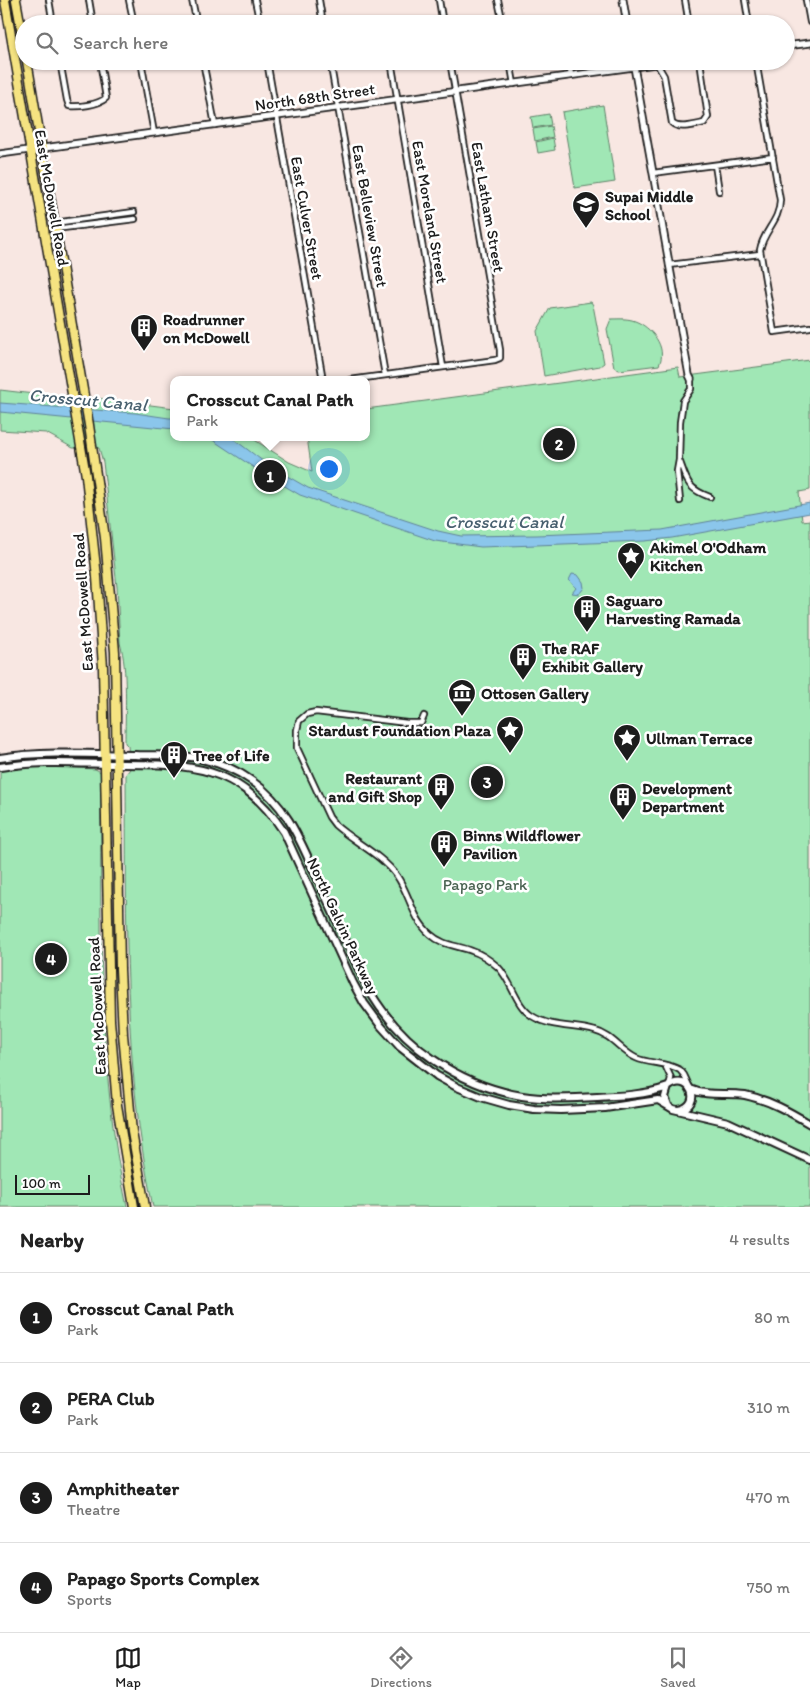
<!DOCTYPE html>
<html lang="en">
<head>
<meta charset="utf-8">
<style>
  body { margin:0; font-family:Itim,sans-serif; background:#f6f6f6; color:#222 }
  .scale { position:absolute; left:15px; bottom:12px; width:75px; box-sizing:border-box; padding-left:5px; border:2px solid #1c1c1c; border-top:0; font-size:14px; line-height:18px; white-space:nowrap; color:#1c1c1c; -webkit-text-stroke:4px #fff; paint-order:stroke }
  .you { position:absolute; left:328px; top:468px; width:18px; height:18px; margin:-12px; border:4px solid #fff; border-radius:50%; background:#1a73e8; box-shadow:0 0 0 8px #1a73e833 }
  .badge { display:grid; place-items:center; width:32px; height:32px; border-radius:50%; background:#1c1c1c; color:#fff; font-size:16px; font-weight:700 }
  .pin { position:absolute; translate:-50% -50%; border:2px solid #fff; box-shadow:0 1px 5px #0006 }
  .popup { position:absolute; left:170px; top:376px; width:200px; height:65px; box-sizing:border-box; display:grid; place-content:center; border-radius:10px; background:#fff; filter:drop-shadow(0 1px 4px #0005); font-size:16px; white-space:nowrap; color:#767676 }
  .popup b { font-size:19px; color:#222 }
  .popup::after { content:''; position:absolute; left:50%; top:100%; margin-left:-10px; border:10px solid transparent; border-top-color:#fff }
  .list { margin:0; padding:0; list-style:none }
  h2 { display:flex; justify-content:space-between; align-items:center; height:65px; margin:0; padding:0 20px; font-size:21px }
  h2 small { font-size:16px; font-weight:400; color:#767676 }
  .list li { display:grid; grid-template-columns:32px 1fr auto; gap:15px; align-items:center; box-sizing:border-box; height:90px; padding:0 20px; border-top:1px solid #e0e0e0 }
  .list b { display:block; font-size:19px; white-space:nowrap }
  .list p { margin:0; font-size:16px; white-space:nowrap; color:#767676 }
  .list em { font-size:16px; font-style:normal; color:#767676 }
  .icon { flex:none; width:28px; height:28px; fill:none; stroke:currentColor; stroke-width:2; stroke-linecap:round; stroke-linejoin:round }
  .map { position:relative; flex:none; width:810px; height:1207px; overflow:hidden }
  .search { position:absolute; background:#fff; box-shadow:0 1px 4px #0004; left:15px; right:15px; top:15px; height:55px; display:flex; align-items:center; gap:12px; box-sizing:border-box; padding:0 18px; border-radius:28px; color:#767676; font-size:19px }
  .sheet { height:425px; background:#fff }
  nav { display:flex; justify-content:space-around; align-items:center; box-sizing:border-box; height:70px; border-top:1px solid #e0e0e0; background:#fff; font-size:14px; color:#767676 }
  nav a { display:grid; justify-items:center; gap:2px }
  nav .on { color:#1c1c1c }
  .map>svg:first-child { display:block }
</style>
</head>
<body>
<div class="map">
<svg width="810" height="1207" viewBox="0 0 810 1207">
  <rect width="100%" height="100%" fill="#f8e7e2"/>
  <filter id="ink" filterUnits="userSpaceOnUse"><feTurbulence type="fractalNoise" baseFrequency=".02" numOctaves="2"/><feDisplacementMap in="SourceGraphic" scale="10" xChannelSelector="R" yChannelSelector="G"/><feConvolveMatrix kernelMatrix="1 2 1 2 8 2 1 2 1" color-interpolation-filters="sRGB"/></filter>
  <g filter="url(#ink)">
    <path fill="#a0e7b5" stroke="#5e8268" d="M603,105l12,77 -40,6 -13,-76z
      M549,114l2,11 -18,3 -2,-11z
      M551,126l2,11 -18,4 -2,-12z
      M553,138l2,12 -17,3 -2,-11z
      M591,302l2,3 11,58 -4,3 -56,10 -7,-45 13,-23z
      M611,319c8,0 16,-1 24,2 16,6 33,26 24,44l-40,5 -5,-3 -7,-38z
      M810,360v130l-11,2 3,29 8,-1v687h-657c-31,-144 -26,-287 -27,-433l4,-5 -2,-23 -3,-3c0,-28 3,-75 -5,-100l-3,-56 -14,-125 -4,-14h-26l-27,-15 -46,-3v-40l51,6 -1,-1 38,2 86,11v29h76l39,25 23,10 -5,-35h59v-28l312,-42 2,10z
      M41,766l54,3 6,3c0,144 -5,293 26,435h-127v-437z"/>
    <path fill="#8bc6eb" stroke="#5f8298" d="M0,403l135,10 34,5h5v11l-174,-17z
      M208,437h23l37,28 40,23 130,43 23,5 76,-1 125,-5 148,-27v10l-138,25 -27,3 -164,6 -46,-6 -135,-46 -41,-24z
      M572,574l6,1 5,7 1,6 -5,6 -7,-1 4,-5 -7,-8z"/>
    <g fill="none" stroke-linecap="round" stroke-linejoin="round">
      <defs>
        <path id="minor" d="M49,0l4,24
          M89,0l4,24
          M129,0l5,24
          M192,0l5,24
          M255,0l5,24
          M319,0l4,24
          M439,0l4,24
          M498,0l5,24
          M685,0l4,24
          M745,0l4,24
          M806,0l4,22
          M60,61l7,39 2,6c10,1 29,-1 37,-8l-6,-37
          M141,61l13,72
          M203,61l12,64
          M267,61l56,319
          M330,61l55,314
          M391,61l52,306
          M510,61l4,23
          M569,61l2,15
          M756,61l24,139c0,21 -17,31 -20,50l14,82 36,-5
          M657,64l7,12 8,47c7,7 23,2 32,0l4,-6 -8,-56
          M715,165l4,26
          M653,173l120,-16
          M54,223l80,-11
          M55,229l80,-10
          M669,265l91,-11
          M350,380l145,-20 5,-2v-8l-50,-289
          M680,462c7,20 8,27 30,35
          M680,501l-3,-30 2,-11 1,-38 3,-21 8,-12v-10
          M407,723l-91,-11 -9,2 -8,7 -2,9v18l32,69 6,8c19,17 47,30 62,51 13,19 15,42 33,58 13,12 27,11 42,17 10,3 18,9 26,16 14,14 17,38 34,49 19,12 43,9 63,15 17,4 26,20 41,27 13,6 31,4 44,12l4,5 6,13
          M408,723h13l3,-7
          M666,1067l5,11 -2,8"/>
        <path id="tertiary" d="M623,0l4,24
          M786,46l24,-3
          M633,61l56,314 2,4
          M0,154l677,-93"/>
        <path id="secondary" d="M0,758c44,-7 90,-4 135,-3 22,1 45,-1 67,4 18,4 35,11 50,22 32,22 46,54 61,88 12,26 24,51 35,77 7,15 14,31 22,46 33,55 89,93 152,104 25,4 50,2 75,1 24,-1 49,-2 71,-10
          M0,767c36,-6 70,-4 106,-3 77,0 131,-4 178,68l69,151 11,20 17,23 19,21 37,29 20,11 24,10 28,8 25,4 27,1 44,-2 53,-8 15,9 55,13 82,38
          M690,1089c17,8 37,3 55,6 24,5 45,17 65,29
          M668,1105l-3,-8 3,-10c21,-17 37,19 10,23"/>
        <path id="primary" d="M5,0l81,476 11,101 6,90 7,353 7,85 17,102
          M16,0l8,44
          M27,61l62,364 16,113 10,114 5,317 3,65 9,98 13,75"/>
      </defs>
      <use href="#minor" stroke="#1c1c1c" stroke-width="8"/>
      <use href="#tertiary" stroke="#1c1c1c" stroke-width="9"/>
      <use href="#secondary" stroke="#1c1c1c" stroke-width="10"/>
      <use href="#primary" stroke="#1c1c1c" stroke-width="11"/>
      <use href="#minor" stroke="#fff" stroke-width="4.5"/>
      <use href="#tertiary" stroke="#fff" stroke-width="5.5"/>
      <use href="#secondary" stroke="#fff" stroke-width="6"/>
      <use href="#primary" stroke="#f5e381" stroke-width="8"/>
    </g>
  </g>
  <defs>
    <symbol id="school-pin" viewBox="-11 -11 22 30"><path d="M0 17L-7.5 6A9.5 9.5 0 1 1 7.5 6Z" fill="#1c1c1c" stroke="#fff"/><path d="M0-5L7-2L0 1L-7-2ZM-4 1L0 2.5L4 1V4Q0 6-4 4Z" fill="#fff"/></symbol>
    <symbol id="building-pin" viewBox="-11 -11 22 30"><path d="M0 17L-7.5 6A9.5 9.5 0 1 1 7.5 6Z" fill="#1c1c1c" stroke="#fff"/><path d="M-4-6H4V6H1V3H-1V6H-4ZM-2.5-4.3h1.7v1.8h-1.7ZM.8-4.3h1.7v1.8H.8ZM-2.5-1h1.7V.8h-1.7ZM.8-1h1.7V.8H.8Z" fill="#fff"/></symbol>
    <symbol id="sight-pin" viewBox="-11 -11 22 30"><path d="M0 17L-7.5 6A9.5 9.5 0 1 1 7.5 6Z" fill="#1c1c1c" stroke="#fff"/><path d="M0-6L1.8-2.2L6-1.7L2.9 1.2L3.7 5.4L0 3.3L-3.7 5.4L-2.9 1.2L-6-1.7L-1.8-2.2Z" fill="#fff"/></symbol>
    <symbol id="museum-pin" viewBox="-11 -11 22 30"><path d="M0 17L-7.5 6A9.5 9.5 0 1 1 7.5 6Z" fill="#1c1c1c" stroke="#fff"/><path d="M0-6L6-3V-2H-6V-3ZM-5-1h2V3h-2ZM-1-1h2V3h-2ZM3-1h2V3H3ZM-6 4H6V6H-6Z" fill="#fff"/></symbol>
  </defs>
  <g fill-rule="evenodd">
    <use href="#school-pin" x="570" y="189" width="32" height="43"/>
    <use href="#building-pin" x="128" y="312" width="32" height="43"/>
    <use href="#sight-pin" x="615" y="540" width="32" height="43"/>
    <use href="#building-pin" x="571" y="593" width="32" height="43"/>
    <use href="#building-pin" x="507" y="641" width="32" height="43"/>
    <use href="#museum-pin" x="446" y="677" width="32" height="43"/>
    <use href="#sight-pin" x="494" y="714" width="32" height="43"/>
    <use href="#sight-pin" x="611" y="722" width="32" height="43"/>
    <use href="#building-pin" x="158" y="739" width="32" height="43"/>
    <use href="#building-pin" x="425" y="771" width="32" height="43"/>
    <use href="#building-pin" x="607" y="781" width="32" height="43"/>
    <use href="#building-pin" x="428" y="828" width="32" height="43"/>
  </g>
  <g text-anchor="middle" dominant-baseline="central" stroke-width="5" stroke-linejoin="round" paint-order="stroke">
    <g font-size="16" fill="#1c1c1c" stroke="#fff">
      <text transform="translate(315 97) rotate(-8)">North 68th Street</text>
      <text transform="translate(52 198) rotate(80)">East McDowell Road</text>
      <text transform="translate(488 207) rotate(80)">East Latham Street</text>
      <text transform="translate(430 212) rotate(80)">East Moreland Street</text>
      <text transform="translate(370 216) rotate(80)">East Belleview Street</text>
      <text transform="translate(307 218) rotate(80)">East Culver Street</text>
      <text transform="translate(83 602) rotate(-94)">East McDowell Road</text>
      <text transform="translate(343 926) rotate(65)">North Galvin Parkway</text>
      <text transform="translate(97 1006) rotate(-93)">East McDowell Road</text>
    </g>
    <g font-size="16" font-weight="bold" fill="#1c1c1c" stroke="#fff" text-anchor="start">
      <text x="605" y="196">Supai Middle<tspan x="605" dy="18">School</tspan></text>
      <text x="163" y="319">Roadrunner<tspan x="163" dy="18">on McDowell</tspan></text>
      <text x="650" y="547">Akimel O'Odham<tspan x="650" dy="18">Kitchen</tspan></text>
      <text x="606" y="600">Saguaro<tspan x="606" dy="18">Harvesting Ramada</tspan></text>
      <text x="542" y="648">The RAF<tspan x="542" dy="18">Exhibit Gallery</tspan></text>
      <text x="481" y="693">Ottosen Gallery</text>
      <text x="491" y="730" text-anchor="end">Stardust Foundation Plaza</text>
      <text x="646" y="738">Ullman Terrace</text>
      <text x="193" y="755">Tree of Life</text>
      <text x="422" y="778" text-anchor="end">Restaurant<tspan x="422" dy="18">and Gift Shop</tspan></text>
      <text x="642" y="788">Development<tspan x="642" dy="18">Department</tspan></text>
      <text x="463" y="835">Binns Wildflower<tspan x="463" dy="18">Pavilion</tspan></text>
    </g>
    <g font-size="16" fill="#4a6352" stroke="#fff">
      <text x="485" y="884">Papago Park</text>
    </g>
    <g font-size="18" font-style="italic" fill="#48606f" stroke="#fff">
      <text transform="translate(88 400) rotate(5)">Crosscut Canal</text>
      <text x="504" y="522">Crosscut Canal</text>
    </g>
  </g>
</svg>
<div class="scale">100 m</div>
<div class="you"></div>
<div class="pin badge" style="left:270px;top:476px">1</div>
<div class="popup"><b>Crosscut Canal Path</b>Park</div>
<div class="pin badge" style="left:559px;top:444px">2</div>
<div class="pin badge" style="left:487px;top:782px">3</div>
<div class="pin badge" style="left:51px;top:959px">4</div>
<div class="search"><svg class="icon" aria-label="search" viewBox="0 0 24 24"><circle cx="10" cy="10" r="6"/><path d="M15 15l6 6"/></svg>Search here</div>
</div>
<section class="sheet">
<h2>Nearby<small>4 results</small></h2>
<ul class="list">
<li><span class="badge">1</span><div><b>Crosscut Canal Path</b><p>Park</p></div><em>80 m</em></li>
<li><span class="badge">2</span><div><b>PERA Club</b><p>Park</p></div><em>310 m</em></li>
<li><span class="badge">3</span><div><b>Amphitheater</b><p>Theatre</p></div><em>470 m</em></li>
<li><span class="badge">4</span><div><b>Papago Sports Complex</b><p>Sports</p></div><em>750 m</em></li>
</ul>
</section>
<nav>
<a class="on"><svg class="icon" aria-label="map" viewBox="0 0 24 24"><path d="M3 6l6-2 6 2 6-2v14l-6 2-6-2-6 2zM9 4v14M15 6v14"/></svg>Map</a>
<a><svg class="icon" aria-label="directions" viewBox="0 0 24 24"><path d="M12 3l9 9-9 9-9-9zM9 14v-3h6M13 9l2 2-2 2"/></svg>Directions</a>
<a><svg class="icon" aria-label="saved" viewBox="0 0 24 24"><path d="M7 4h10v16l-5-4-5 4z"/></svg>Saved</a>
</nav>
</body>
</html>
